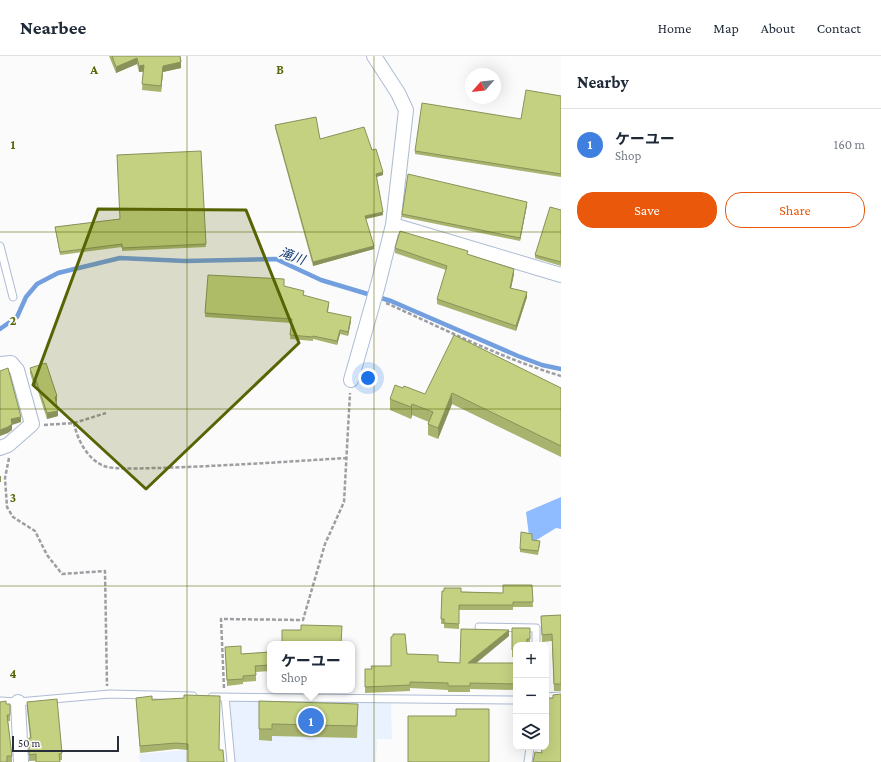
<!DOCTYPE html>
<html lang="en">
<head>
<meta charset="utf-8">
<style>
  body { margin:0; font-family:"Crimson Pro","Noto Sans JP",serif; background:#f6f6f7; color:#1f2937 }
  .controls { position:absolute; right:12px; bottom:12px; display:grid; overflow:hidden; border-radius:8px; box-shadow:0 4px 16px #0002 }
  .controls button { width:36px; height:36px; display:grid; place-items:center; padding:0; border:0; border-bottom:1px solid #e0e1e3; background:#fff; color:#1f2937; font:20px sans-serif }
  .compass { position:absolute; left:465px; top:12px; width:36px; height:36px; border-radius:50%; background:#fff; box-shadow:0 4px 16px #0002; rotate:243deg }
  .scale { position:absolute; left:12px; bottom:10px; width:107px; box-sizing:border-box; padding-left:4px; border:2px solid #282e37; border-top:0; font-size:11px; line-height:14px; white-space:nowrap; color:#282e37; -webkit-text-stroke:3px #fbfbfb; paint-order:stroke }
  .you { position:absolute; left:368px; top:322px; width:14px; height:14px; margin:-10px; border:3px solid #fff; border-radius:50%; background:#1a73e8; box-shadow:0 0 0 6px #1a73e833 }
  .badge { display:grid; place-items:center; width:26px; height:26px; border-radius:50%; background:#ea580c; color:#fff; font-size:13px; font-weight:700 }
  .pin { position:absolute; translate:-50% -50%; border:2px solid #fff; box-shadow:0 1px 4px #0006 }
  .popup { position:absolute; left:267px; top:585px; width:88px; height:52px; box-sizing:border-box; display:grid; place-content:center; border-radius:8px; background:#fff; filter:drop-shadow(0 1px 3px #0005); font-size:13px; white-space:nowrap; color:#747a83 }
  .popup b { font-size:15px; color:#1f2937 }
  .popup::after { content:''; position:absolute; left:50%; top:100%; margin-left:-8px; border:8px solid transparent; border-top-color:#fff }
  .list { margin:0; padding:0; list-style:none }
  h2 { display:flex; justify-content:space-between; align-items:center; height:52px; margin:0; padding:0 16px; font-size:17px }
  h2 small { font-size:13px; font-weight:400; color:#747a83 }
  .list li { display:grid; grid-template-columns:26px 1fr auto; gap:12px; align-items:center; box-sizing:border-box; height:72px; padding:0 16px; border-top:1px solid #e0e1e3 }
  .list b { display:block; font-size:15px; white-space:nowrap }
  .list p { margin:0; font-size:13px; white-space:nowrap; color:#747a83 }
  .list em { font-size:13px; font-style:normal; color:#747a83 }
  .actions { display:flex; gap:8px; padding:12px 16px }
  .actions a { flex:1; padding:9px 0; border:1px solid #ea580c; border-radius:16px; text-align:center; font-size:14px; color:#ea580c }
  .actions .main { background:#ea580c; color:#fff }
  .icon { flex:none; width:22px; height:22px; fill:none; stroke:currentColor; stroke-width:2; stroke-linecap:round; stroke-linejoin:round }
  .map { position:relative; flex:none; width:561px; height:706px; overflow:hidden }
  header { display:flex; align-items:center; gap:24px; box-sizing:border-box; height:56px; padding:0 20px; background:#fff; border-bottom:1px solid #e0e1e3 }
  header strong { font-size:19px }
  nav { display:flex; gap:22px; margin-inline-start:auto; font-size:14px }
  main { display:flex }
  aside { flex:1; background:#fff }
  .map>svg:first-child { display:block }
</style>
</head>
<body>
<header>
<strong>Nearbee</strong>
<nav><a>Home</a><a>Map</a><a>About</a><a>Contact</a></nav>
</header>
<main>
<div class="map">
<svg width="561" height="706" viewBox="0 0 561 706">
  <rect width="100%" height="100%" fill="#fbfbfb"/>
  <path fill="#e9f2fe" d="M231,645l160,2 1,36h-15l-1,23h-141l-7,-58z
    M186,694l1,12h-47l-1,-8z"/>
  <path fill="#8ebcfe" d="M561,441v32l-5,-1 -26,16 -4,-32z"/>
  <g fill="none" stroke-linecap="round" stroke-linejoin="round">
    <path stroke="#739fdf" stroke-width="4.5" d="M0,273l17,-12 9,-20 11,-13 21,-11 62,-15 65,3 91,-2 45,21 70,21 127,55 24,9 19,4"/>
    <defs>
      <path id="service" d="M0,190l13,51
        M479,571l57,1v17
        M212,641l304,3
        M225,641l6,65
        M546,641l15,-1
        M0,645l18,1 92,-8 83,2
        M528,706l2,-15"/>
      <path id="minor" d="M393,169l168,50
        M0,308l11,-1 6,7 15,54 -24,21 -8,3
        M351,324l27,-95 15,-60 13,-115 -8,-17 -24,-37
        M18,646l3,60"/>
    </defs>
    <use href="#service" stroke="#adbcd3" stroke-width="9"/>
    <use href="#minor" stroke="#adbcd3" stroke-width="16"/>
    <path stroke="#9c9ea2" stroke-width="2.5" stroke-dasharray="4 2" stroke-linecap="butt" d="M386,247c58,26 115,55 175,73
      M74,367c3,16 13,36 30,43 9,4 43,2 54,2 63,-2 126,-6 188,-10
      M44,369l30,-2 32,-10
      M9,402l-4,20 2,29 6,10 22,14 12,24 15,19 43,-3 2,115
      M224,632l-3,-69 82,1 22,-76 19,-42 6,-109"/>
    <use href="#service" stroke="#fff" stroke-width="7"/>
    <use href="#minor" stroke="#fff" stroke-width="14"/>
  </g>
  <path fill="#a8b46e" d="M109,0h71l1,12 -18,4 -2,20 -19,-2 1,-18h-4l-2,-8 -21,9z
    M561,40v81l-146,-23v-3l106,-32z
    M275,69l45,14 52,11 11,25 -7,2 7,38 -17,4 8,30 -61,17 -38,-138z
    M201,95l5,96 -84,4v-4l-62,8 -5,-28 65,-8z
    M527,149l-7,36 -118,-24v-3z
    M561,154v56l-26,-8v-3z
    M395,192l73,7 46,19 -3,14 16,9 -11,34 -79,-27v-5l9,-29 -51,-17z
    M284,230l20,10 25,9 -1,7 23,9 -3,15 -8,-2 -3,11 -24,-6v2l-23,-2 2,-16 -87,-6v-4z
    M30,312l27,33 -1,1 2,14 -11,3 -11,-34 -2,1 -4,-13z
    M403,332l22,6 136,-6v69l-109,-53 -14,35 -10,-4v-11l1,-2 -17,-7 -1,4 -21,-9v-11z
    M532,484l8,4 -2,11 -18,-3v-3z
    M532,529l1,22h-20v3h-54v19l-15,-1v-4h-3l1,-33 61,2z
    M561,559v76h-7l-2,-50 -10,1 -1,-26z
    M512,572h18v17h-14v12h-4z
    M509,580l-34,27h40v27l-45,-1v3h-22v-2l-38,-2v3l-45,2v-24h7l19,-3 16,-12 31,8 22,1z
    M225,591l16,7 29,-2v19l-14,1v9l-13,1v2l-16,2z
    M320,634h18v3h-18z
    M220,640l-32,54 -12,-1 -36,4 -4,-55 16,2z
    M259,645l99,14 -1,23 -85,-2v5l-13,-1z
    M27,646l35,51v7l-33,1v-23h1l-3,-29z
    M6,648l4,11v6h-2l4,35v6h-12z"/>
  <path fill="#88925a" d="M137,2v6l-21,9v-6z
    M181,6v6l-18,4 -2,20v-6l2,-20z
    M144,9v6l-5,1v-6z
    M383,116v3l-7,2v-3z
    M527,146v3l-7,36v-3z
    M383,156v3l-18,4v-3z
    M374,190v3l-61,17v-4z
    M514,213v5l-4,19v-5z
    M527,236v5l-11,34v-5z
    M351,261v4l-3,15v-4z
    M340,274v4l-3,11v-4z
    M34,324h2v5l-2,1z
    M452,337v11l-14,35v-11z
    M57,340v5l-2,1v-5z
    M412,348v11l-1,4v-12z
    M58,355v5l-11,3v-6z
    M21,361v5l-9,3v5l-4,3 -8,3v-6l11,-11z
    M0,420h1v6h-1z
    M509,574v6l-41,34v-7z"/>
  <path fill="#c3d180" stroke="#88925a" d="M112,0h68l1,6 -18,4 -2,20 -19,-2 2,-19 -5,1 -2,-8 -21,9z
    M526,34l35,6v78l-146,-23 7,-48 99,16z
    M316,61l4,22 44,-12 8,23 4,-1 7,23 -7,2 7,38 -18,4 9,30 -61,16 -38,-137z
    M201,95l5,93 -84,4v-4l-62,8 -5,-25 65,-8 -3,-64z
    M408,118l119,28 -7,36 -118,-24z
    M550,151l11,3v52l-26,-7z
    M400,175l68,20 -1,3 47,15 -4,19 17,4 -11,34 -79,-27 10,-33 -52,-18z
    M208,219l76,4v7l20,5 -1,4 26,7 -2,10 24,5 -3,15 -8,-2 -3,11 -24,-5v1l-23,-2 2,-16 -87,-6z
    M454,279l107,53v58l-109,-53 -14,35 -10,-4 5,-12 -21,-8 -1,3 -21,-8 5,-14 8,3 1,-2 21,8z
    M46,307l11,33 -2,1 3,14 -11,2 -11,-33h-2l-4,-12z
    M8,312l13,49 -10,2 1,5 -4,3 -8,3v-59z
    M521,476l11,2v6l8,1 -2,10 -18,-2z
    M503,529h29l1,17h-20v3h-54v19l-15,-1v-4h-3l1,-28h2v-3h17v4l42,1z
    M561,559v69h-7l-2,-50 -10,1 -1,-19z
    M301,569l41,1 -1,18h-59v-14h19z
    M512,572h18v11h-3v6h-11v5h-4z
    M461,573l48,1 -41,33h47v21l-45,-1v3h-22v-3l-38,-1v3l-45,2v-18h7l-1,-3h20v-29l2,-1v-2h12l2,20 31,1v7l22,1z
    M241,590v8l29,-2v13l-15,1 1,9 -13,1v3l-16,1 -2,-33z
    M561,638v68h-28l2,-10 7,1 -1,-6h5v-49h7v-3z
    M184,639l36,1 -1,54h4l1,12h-36v-18l-12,-1 -36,3 -4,-48 16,-2v4l32,-2z
    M57,643l5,54 -3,1 1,8h-24v-8l-7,1v-17h2l-4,-36z
    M6,645v3h4v11h-3l5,41h-5v6h-7v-60z
    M259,645l99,3 -1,22 -85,-2v5h-13z
    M456,653h33v53h-81v-46h48z"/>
  <path fill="#586404" fill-opacity="0.2" stroke="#586404" stroke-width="3" stroke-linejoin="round" d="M98,153l148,1 53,133 -153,146 -113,-104z"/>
  <path fill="none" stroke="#586404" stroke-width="1" stroke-opacity="0.55" d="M187,0v706M374,0v706M0,176h561M0,353h561M0,530h561"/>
  <g text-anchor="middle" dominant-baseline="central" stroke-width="4" stroke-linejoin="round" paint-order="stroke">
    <g font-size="13" font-style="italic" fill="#103a73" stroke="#fbfbfb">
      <text transform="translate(292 200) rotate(20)">滝川</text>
    </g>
  </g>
  <g font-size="13" text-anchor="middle" font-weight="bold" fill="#586404" stroke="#fbfbfb" stroke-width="4" stroke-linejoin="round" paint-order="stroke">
    <text x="94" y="18">A</text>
    <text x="280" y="18">B</text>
    <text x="13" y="93">1</text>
    <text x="13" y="269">2</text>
    <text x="13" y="446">3</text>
    <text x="13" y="622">4</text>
  </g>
</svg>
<div class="controls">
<button>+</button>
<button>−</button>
<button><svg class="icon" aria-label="layers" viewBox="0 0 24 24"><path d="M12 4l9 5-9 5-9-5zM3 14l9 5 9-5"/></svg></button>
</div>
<svg class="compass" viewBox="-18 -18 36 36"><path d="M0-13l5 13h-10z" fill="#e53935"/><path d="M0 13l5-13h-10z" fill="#747a83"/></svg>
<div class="scale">50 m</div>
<div class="you"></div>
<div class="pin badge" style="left:311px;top:665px;background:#3f7fe0">1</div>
<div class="popup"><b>ケーユー</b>Shop</div>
</div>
<aside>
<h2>Nearby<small></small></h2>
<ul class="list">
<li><span class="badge" style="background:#3f7fe0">1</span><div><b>ケーユー</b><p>Shop</p></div><em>160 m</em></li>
</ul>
<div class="actions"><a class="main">Save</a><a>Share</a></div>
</aside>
</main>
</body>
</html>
